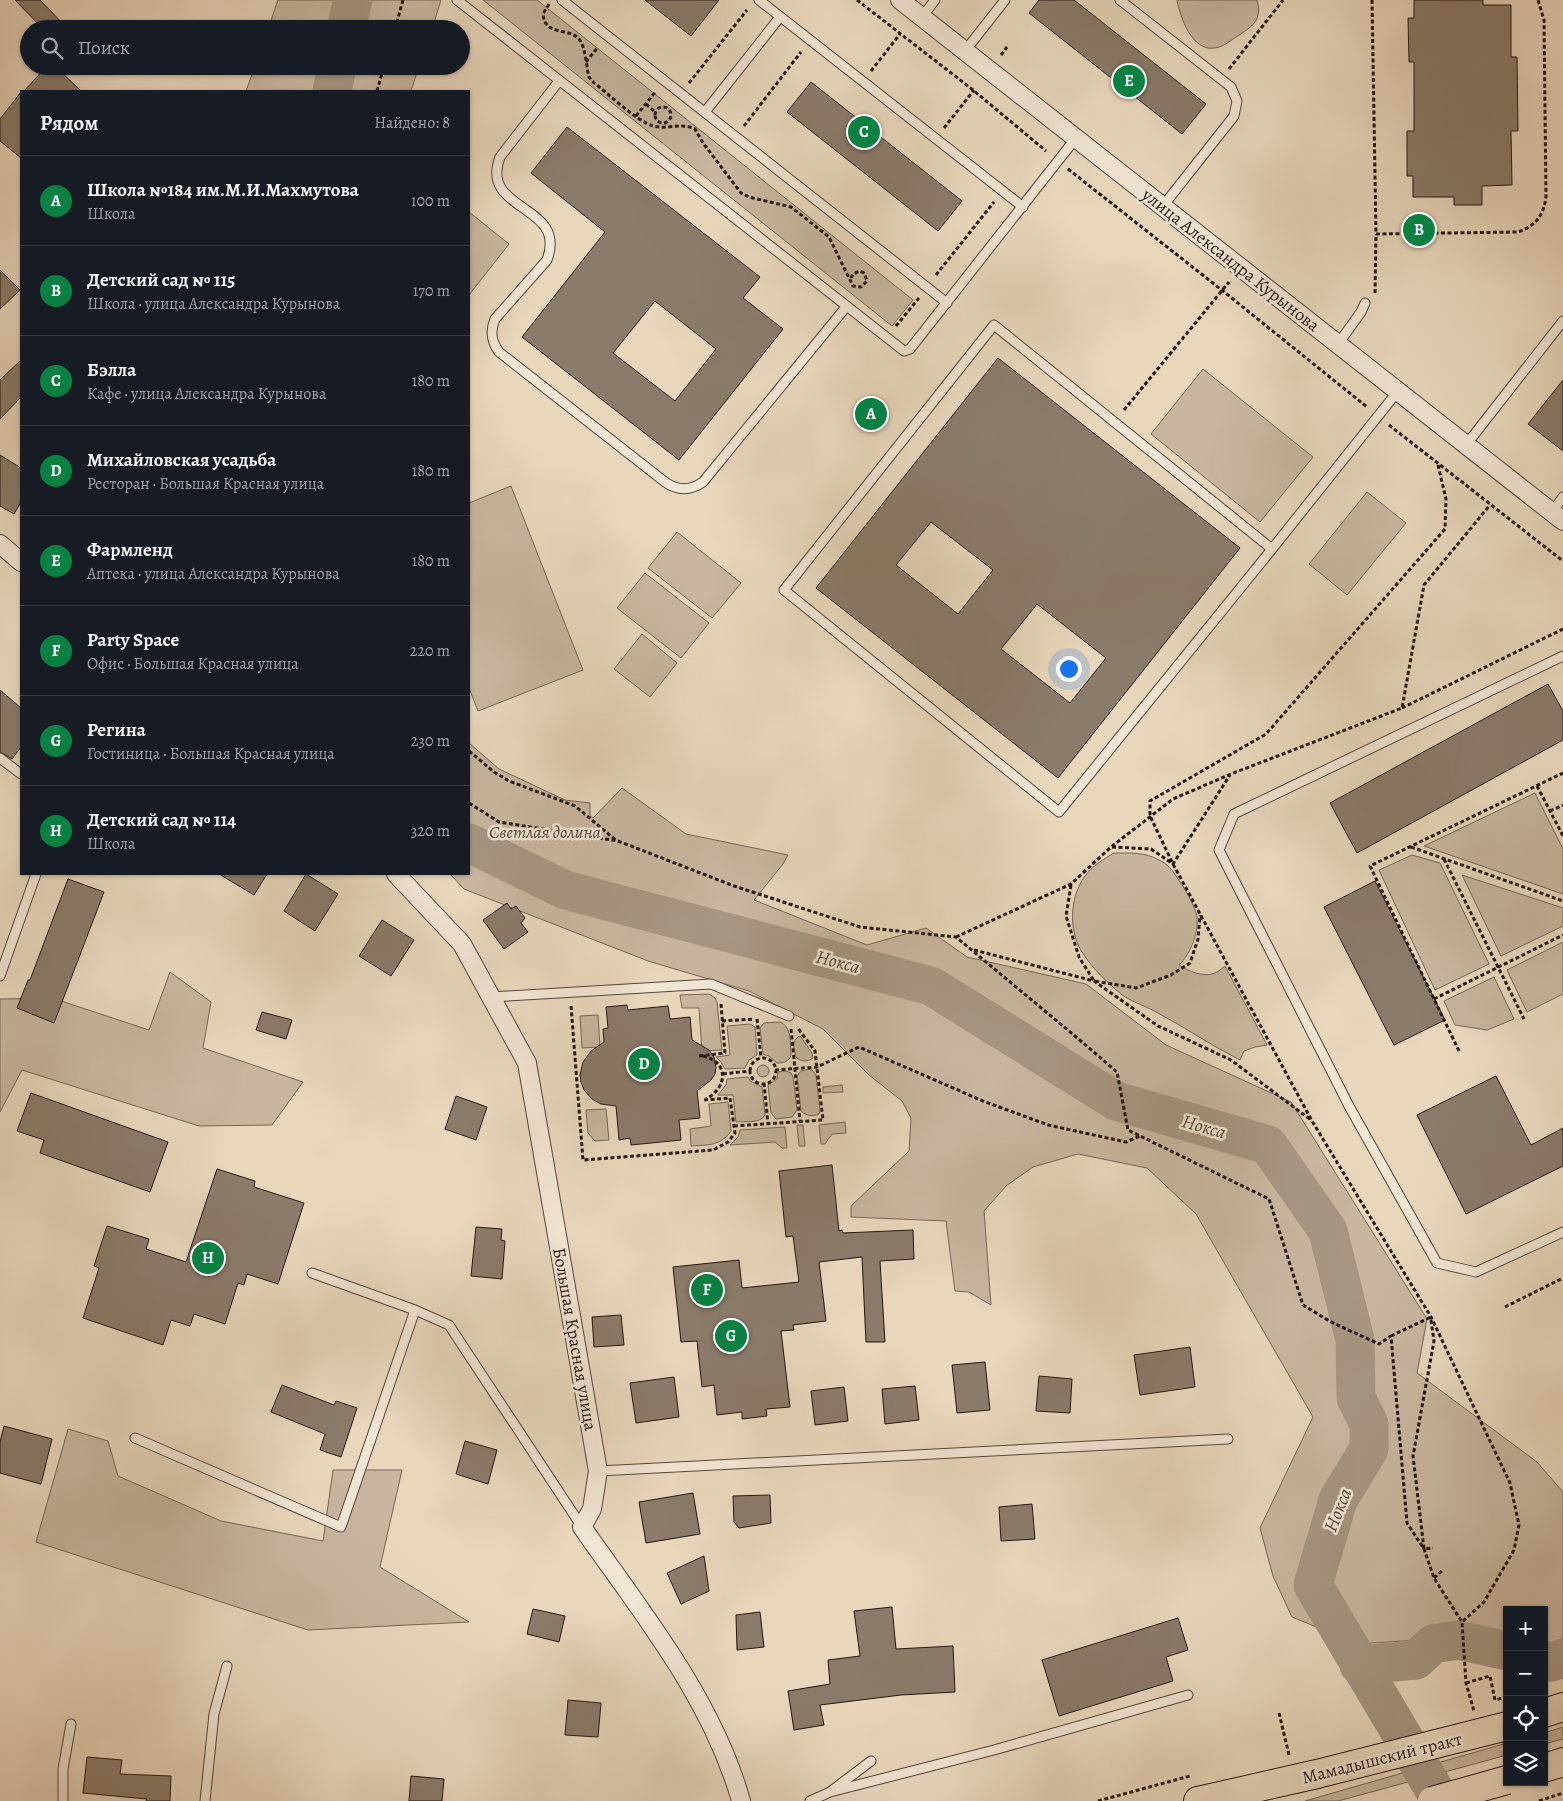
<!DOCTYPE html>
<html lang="ru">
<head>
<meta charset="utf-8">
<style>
  body { margin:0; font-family:Alegreya,serif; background:#20242c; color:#f1f3f6 }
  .controls { position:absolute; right:15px; bottom:15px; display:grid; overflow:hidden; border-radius:0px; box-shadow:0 1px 4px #0004 }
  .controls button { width:45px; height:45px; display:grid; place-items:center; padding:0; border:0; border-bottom:1px solid #363941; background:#171b24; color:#f1f3f6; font:25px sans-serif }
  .you { position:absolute; left:1068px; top:668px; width:18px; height:18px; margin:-12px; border:4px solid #fff; border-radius:50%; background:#1a73e8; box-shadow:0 0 0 8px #1a73e833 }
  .badge { display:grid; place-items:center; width:32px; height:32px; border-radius:50%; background:#0b8043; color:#fff; font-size:16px; font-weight:700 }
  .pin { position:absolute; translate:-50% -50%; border:2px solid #fff; box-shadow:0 1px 5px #0006 }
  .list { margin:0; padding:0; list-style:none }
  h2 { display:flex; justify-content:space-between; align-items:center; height:65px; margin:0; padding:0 20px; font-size:21px }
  h2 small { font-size:16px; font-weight:400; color:#9ea1a6 }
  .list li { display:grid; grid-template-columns:32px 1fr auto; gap:15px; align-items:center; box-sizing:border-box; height:90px; padding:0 20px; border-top:1px solid #363941 }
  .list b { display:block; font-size:19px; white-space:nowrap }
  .list p { margin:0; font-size:16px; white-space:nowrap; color:#9ea1a6 }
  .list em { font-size:16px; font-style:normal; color:#9ea1a6 }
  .icon { flex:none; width:28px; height:28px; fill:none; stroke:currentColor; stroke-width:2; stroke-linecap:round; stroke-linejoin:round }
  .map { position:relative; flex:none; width:1563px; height:1801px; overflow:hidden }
  .search { position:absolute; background:#171b24; box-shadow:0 1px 4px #0004; left:20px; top:20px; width:450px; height:55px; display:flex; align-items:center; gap:12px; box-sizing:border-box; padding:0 18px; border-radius:28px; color:#9ea1a6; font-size:19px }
  .panel { position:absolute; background:#171b24; box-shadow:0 1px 4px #0004; left:20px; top:90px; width:450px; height:785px; border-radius:0px }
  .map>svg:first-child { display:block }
</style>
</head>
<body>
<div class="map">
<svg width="1563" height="1801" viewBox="0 0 1563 1801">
  <rect width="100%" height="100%" fill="#e9d7bc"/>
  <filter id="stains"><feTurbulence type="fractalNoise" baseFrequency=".004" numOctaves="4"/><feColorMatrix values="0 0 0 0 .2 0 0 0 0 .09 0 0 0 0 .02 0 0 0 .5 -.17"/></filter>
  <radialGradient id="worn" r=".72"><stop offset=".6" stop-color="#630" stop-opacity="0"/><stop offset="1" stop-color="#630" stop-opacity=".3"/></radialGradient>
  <path fill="#c8b69f" stroke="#766658" d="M278,0h163l-9,29h-164z
    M483,0h54l376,300 -21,26z
    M1177,0h80c6,20 -5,27 -21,37 -6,4 -13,10 -21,11 -23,4 -35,-31 -38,-48z
    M255,66h164l-8,25h-165z
    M469,212l40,32 -40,51z
    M1203,369l110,88 -53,65 -109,-88z
    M511,486l72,184 -105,41 -9,-23v-185z
    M1367,492l39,31 -59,72 -38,-31z
    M677,532l64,51 -29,35 -64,-50z
    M645,573l64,50 -28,35 -64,-50z
    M642,634l35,29 -27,34 -36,-28z
    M469,743l30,26 66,31 25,3v13l3,2 29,-30 64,46 102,21 -5,9 -29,36 113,45 59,-17 41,29 119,27 80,61 125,57 136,217 -10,54 120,89 26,30v170l-19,6v-58h-37v57l-74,-28 -75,5 -66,-27 -19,-41 -13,-48 53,-111 -117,-203 -49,-46 -69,-14 -45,13 -27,19 -22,25 7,94 -22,-13 -14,-1 -9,-70 -95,-4v-11l58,-55 2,-33 -9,-17 -33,-26 -46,-46 -74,-38 -101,-30 -184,-72 -14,-15h19z
    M1535,793l28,56v45l-139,-48z
    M1114,853c16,0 31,-1 45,7 9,4 14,11 19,19 7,10 14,22 18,34 5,16 -6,42 -17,52 9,6 25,13 36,8 3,-1 7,-5 10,-7l42,79 -12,2 -11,4 -4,9c-28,-14 -54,-32 -82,-47 -12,-7 -27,-11 -37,-19 -13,-11 -28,-25 -37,-39 -16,-22 -15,-57 1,-79 7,-10 19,-17 29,-23z
    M1412,855l28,8 49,101 -54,26 -56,-120z
    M1462,875l101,33v18l-62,30z
    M1563,942v52l-36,18 -20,-42z
    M170,972l41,30 -8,46 100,34 -31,43 -73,1 -177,-56 -22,42v-113l52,-1 97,32z
    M1494,977l20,42 -27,11 -32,-5 -11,-24z
    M709,994l6,4 2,4 5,48 -20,1 -3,-43h-17l-2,-13z
    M598,1015l2,32 -18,1 -2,-32z
    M780,1022c12,5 10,21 11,33 -2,7 -8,8 -14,8l-8,-7 -6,-2 -3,-26 4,-5z
    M750,1024l5,3 2,28 -8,5 -4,8 -20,1 -4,-7 -5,-5 14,-2 -3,-29z
    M799,1036l2,1 11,16 1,5c-5,4 -13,4 -17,-1 -2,-9 -5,-15 3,-21z
    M757 1071a6 6 0 1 1 12 0a6 6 0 1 1-12 0Z
    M811,1069l5,6 4,36 -1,3c-7,3 -12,2 -18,-3l-4,-35 4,-5z
    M786,1071l5,2 2,4 4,33 -5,7 -16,2 -5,-6 -3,-28 9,-6 1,-7z
    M748,1077l2,4 12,6 3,28c-5,9 -20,6 -29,7l-3,-27h-15l8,-10 1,-6z
    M842,1085l1,7 -20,1v-6z
    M728,1102l3,29c-10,15 -24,14 -40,15l-1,-17 21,-3 -2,-22z
    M606,1109l3,31 -14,1 -7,-8 -2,-23z
    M845,1122l1,11 -14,1 -7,10h-4l-2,-19z
    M797,1125h6l2,21h-6z
    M785,1127l2,21h-5l-7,-6 -45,3 8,-8 2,-7z
    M68,1429l40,12 10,35 103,45 102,20 10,-71h69l-22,97 89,55 -161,8 -272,-88z
    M1563,1727v12l-19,5v-11z
    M1507,1743v12l-169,46h-33z"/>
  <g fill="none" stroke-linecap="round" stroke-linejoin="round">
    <path stroke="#a69682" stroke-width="39" d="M346,29l7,-29
      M332,91l5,-25
      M469,843l96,47 366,96 185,115 152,44 60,86 27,109 1,58 13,26v25l-31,51 -25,85 128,216
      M1544,1660l8,2 11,-4
      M1359,1665l57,-5 17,-16 25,-4 49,11"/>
  </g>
  <path fill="#8a7b6a" stroke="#241711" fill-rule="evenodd" d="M15,0h25l28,29h-25z
    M645,0h74l-28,36z
    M1039,0h35l132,104 -24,30 -153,-121z
    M1414,0h69v5h28v52h6l1,74h-7l1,54 -30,1v19h-28v-8h-41v-21h-6v-45h7v-69h-5l-1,-44h6z
    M47,66h8l26,25h-57z
    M811,82l151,119 -24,30 -151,-119z
    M21,92v66l-21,-17v-22z
    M567,127l193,150 -17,21 40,31 -104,131 -157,-123 83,-105 -74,-59zM655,301l61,48 -41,52 -62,-48z
    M0,270l20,20 -20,19z
    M998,358l242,190 -182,230 -242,-190zM931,522l62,48 -35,44 -62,-49zM1037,604l69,54 -36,45 -69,-54z
    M21,360v37l-21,22v-39z
    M1563,380v71l-35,-27z
    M0,455l21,13v34l-7,12 -14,-8z
    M1548,684l15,27v29l-206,113 -27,-50z
    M0,690l21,18v39l-9,12 -12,-7z
    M219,874h48l-13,21z
    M306,874l32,20 -23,37 -31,-20z
    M68,879l36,13 -50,131 -37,-15 11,-28h2z
    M1375,881l70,139 -51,25 -70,-138z
    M507,903l4,6 5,-3 9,12 -4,5 7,9 -24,17 -21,-29z
    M382,920l32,20 -23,36 -32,-20z
    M627,1005l1,5 40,-4 2,13 20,-2 2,23 17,10 5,7 2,10 -1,7 -4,6 -14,11 3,27 -21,2 2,20 -50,5 -1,-7 -11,2 -3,-34 -15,-2 -9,-5 -8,-9 -3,-8 -1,-7 3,-13 8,-11 13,-9 -1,-13 5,-1 -2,-21z
    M262,1012l30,8 -6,19 -30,-9z
    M1496,1076l35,69 32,-17v38l-97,48 -49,-99z
    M31,1093l137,49 -18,50 -110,-39 4,-13 -27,-9z
    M456,1096l31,11 -11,33 -31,-11z
    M832,1165l7,66 3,-1 1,3 70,-3 1,29 -34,2 5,81h-19l-4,-85 -43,5 7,59 -33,4 1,5 -13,1 9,76 -24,2 1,7 -25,3v-7l-25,3 -3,-30 -12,2 -5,-46 -16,1 -8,-75 66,-7 3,28 57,-6 -6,-46 -7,1 -7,-66z
    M217,1169l38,12 -1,6 50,16 -26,81 -31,-10 -3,11 -6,-2 -13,41 -31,-10 -4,12 -19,-6 -8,25 -80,-27 16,-50 -5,-2 13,-40 42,13 -3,10 40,13z
    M476,1227l26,2 -1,11 4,1 -3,38 -31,-3z
    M621,1315l3,30 -30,2 -2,-30z
    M1190,1347l5,40 -55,8 -6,-40z
    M985,1362l5,48 -33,3 -5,-48z
    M1039,1376l33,3 -2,34 -34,-2z
    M674,1377l5,40 -43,6 -6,-40z
    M282,1385l52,20 2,-4 21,7 -16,49 -21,-7 5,-16 -54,-22z
    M915,1386l4,34 -34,4 -3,-35z
    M844,1387l4,34 -33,4 -4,-34z
    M4,1426l48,13 -11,45 -41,-11v-31z
    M465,1441l32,9 -9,34 -32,-10z
    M693,1493l7,41 -54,9 -7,-41z
    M770,1495l1,28 -32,5 -5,-6 -1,-26z
    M1032,1504l3,35 -34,2 -2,-34z
    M704,1556l5,35 -28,13 -14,-31z
    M892,1607l4,42 57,-3 2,46 -54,3 -81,10 4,20 -30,5 -6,-39 42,-7 -2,-24 32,-4 -6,-45z
    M533,1609l32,7 -6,26 -32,-8z
    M760,1612l4,35 -27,3 -1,-35z
    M1178,1618l10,32 -22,7 7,24 -114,35 -17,-56z
    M568,1700l33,3 -3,34 -33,-2z
    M87,1757l35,3 -2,14 51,2 -1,25h-24l1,-2 -64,-6z
    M411,1776l33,3 -2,22h-33z"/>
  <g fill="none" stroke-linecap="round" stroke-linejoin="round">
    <defs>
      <path id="service" d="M457,0l447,351 6,-2 166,-211
        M562,0l385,303
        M759,0l264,207
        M1120,0l111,87 6,14 -3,15 -71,90
        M922,17l13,-17
        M965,51l40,-51
        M559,81l-59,76c-21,56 68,46 47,103l-52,59c-5,12 -4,22 4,33l166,130c13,9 25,9 38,0l143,-175
        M705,112l75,-95
        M994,325l278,224 -213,263 -275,-222z
        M1338,344l23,-32 4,-9
        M1466,445l97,-124
        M1552,512l11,-15
        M1272,549l126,-158
        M1563,656l-329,158 -15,36 130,256 88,157 39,9 87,-40
        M0,758l21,16
        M0,976l36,-102
        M491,997l220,-13 78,32
        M312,1273l103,37
        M135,1438l206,89 74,-217 34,15 133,202
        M598,1471l630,-32
        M830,1792l164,-42 194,-55
        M63,1801v-32l8,-45
        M205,1801l9,-87 13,-48
        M810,1801l20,-9 41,-31"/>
      <path id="minor" d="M900,0l663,521
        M0,544l21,18
        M396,874l66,70 65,119 71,408 -6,38 -10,18c60,86 130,171 159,274"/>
      <path id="primary" d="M1544,1713l19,-6
        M1544,1768l19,-6
        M1198,1801l119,-27"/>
    </defs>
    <use href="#service" stroke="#55473c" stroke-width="11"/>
    <use href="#minor" stroke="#55473c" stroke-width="20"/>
    <use href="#primary" stroke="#241711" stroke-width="30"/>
    <path stroke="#241711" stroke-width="3" stroke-dasharray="4 2.5" stroke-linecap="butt" d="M857,0l116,90 73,61
      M1372,0l4,234 142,-2c18,-6 26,-17 28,-36l-2,-176 -6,-20
      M549,4l-6,10c2,23 26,13 36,25 7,9 7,27 10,38l3,4c14,11 46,41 61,45 14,4 29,-4 42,3l8,14 38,50 8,4 42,10 38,30 24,49 8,1 6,-6 -3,-8 -4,-2 -7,3 -2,4
      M395,29l8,-29
      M1001,55l6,-8
      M586,62l12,-15
      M1229,69l54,-69
      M871,71l29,-37
      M689,83l58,-73
      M377,91l7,-25
      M646,104l9,8
      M655 115a8 8 0 1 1 16 0a8 8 0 1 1-16 0Z
      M636,116l20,-25
      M744,126l57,-74
      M944,128l30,-38
      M1068,169l155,122 144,116
      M936,275l58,-73
      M1375,293l1,-59
      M896,326l23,-28
      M1124,410l105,-128
      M1389,425l174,136
      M1438,465l8,34 -1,30 -179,205 -116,67v15l23,48 139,257 119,196 79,166 9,42 -5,25 -30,52 -22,20
      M1402,708l161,-79
      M469,751l25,21 15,9 66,25 42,35
      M1537,786l26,50
      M469,803l30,19 119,19 116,45 126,41 96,10 119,99 42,36 11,58 141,69 34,106 28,17 48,22 12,-8 16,187 17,26 10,29 28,44 4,61 8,28
      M1550,811l13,-6
      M1112,847l39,2 22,15 57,-89
      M1411,847l152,54
      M1444,859l80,160
      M1071,885l-5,31 13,41 15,24 42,7 35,-13 19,-12 8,-24 2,-24
      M956,937l115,-53 40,-37 62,-48 58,-25 171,-66 22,-123 66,-80
      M974,950l120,31 64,45 73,34 80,60
      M1434,999l129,-64
      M571,1006l12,154 130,-10 15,-8 7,-9 -5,-35 -27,2
      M757,1019l4,39
      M722,1021l32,-2
      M791,1029l9,92
      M1459,1051l-89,-185 193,-93
      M699,1056l26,-3 -4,-49
      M703,1056c26,6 25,31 3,43
      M750 1071a13 13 0 1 1 26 0a13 13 0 1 1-26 0Z
      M775,1070l42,-3 42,-20 124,54 65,24 78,17 14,-6
      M723,1074l27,-3
      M764,1083l4,41
      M734,1126l89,-6 -8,-69 -18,-24
      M1505,1307l58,-29
      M1431,1320l3,21 -21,115 11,93 9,-1
      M1391,1336l40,-19
      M1434,1578l9,-8
      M1466,1683l24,-7 5,24 12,-3
      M1279,1713l10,42
      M1098,1801l92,-25
      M1539,1801l24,-8"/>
    <use href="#service" stroke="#f1e5d3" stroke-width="9"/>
    <use href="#minor" stroke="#f1e5d3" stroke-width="18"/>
    <use href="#primary" stroke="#e9d7bc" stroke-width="28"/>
    <defs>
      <path id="primary-bridge" d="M1317,1774l190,-48
        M1432,1801l75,-21"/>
    </defs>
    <use href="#primary-bridge" stroke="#241711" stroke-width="30" stroke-linecap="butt"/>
    <use href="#primary-bridge" stroke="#e9d7bc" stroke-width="28"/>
  </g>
  <g text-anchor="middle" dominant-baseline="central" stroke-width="5" stroke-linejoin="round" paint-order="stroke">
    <g font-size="18" fill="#241711" stroke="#f1e5d3">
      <text transform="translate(1231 260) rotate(38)">улица Александра Курынова</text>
      <text transform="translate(575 1339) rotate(80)">Большая Красная улица</text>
      <text transform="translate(1382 1758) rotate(-14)">Мамадышский тракт</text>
    </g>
    <g font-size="18" font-style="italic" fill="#55473c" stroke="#f1e5d3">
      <text x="545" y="832">Светлая долина</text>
    </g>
    <g font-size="19" font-style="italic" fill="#584a3e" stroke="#f1e5d3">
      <text transform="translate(838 962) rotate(15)">Нокса</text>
      <text transform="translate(1204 1127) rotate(16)">Нокса</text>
      <text transform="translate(1338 1510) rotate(-68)">Нокса</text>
    </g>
  </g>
  <rect width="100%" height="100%" filter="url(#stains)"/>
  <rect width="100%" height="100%" fill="url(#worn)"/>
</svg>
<div class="controls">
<button>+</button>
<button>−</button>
<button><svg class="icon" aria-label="locate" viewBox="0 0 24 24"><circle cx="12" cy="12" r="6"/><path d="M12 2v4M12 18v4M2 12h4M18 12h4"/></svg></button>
<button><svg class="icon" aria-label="layers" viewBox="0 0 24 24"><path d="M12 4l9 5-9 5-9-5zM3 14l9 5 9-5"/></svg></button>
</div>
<div class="you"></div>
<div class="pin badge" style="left:871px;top:414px">A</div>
<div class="pin badge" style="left:1419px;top:230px">B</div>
<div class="pin badge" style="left:864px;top:132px">C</div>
<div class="pin badge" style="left:644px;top:1064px">D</div>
<div class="pin badge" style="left:1129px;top:81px">E</div>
<div class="pin badge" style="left:707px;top:1290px">F</div>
<div class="pin badge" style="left:731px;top:1336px">G</div>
<div class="pin badge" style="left:208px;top:1258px">H</div>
<div class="search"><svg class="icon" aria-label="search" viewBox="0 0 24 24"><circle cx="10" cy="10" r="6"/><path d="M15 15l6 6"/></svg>Поиск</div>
<section class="panel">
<h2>Рядом<small>Найдено: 8</small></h2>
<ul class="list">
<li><span class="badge">A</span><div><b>Школа №184 им.М.И.Махмутова</b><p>Школа</p></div><em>100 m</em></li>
<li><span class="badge">B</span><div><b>Детский сад № 115</b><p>Школа · улица Александра Курынова</p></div><em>170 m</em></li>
<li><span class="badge">C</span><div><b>Бэлла</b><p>Кафе · улица Александра Курынова</p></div><em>180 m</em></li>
<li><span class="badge">D</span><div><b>Михайловская усадьба</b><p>Ресторан · Большая Красная улица</p></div><em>180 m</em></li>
<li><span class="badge">E</span><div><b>Фармленд</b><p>Аптека · улица Александра Курынова</p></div><em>180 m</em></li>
<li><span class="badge">F</span><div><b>Party Space</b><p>Офис · Большая Красная улица</p></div><em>220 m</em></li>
<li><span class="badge">G</span><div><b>Регина</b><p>Гостиница · Большая Красная улица</p></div><em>230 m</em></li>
<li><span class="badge">H</span><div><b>Детский сад № 114</b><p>Школа</p></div><em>320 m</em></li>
</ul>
</section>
</div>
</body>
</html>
